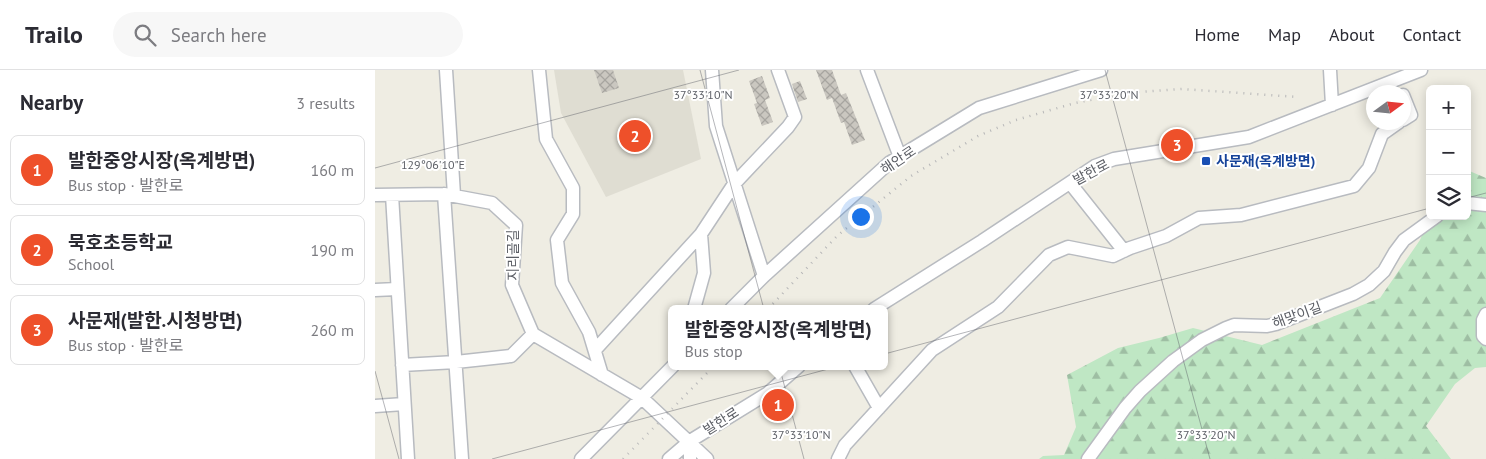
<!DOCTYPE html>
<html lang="en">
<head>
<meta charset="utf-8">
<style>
  body { margin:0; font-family:"PT Sans","Noto Sans KR",sans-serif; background:#f7f7f7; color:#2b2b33 }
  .controls { position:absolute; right:15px; top:15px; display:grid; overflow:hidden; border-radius:8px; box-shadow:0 2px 12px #0003 }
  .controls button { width:45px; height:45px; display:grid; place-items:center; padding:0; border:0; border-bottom:1px solid #e1e1e2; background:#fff; color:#2b2b33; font:25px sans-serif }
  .compass { position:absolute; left:991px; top:15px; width:45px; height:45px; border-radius:50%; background:#fff; box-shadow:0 2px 12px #0003; rotate:75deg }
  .you { position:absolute; left:485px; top:146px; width:18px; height:18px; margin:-12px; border:4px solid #fff; border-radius:50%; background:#1a73e8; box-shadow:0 0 0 8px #1a73e833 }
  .badge { display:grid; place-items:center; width:32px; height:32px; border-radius:50%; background:#ee502a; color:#fff; font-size:16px; font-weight:700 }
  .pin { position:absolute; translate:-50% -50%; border:2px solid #fff; box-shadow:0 1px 5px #0006 }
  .popup { position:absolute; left:293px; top:235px; width:220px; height:65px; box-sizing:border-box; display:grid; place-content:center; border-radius:8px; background:#fff; filter:drop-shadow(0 1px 4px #0005); font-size:16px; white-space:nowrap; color:#7c7c81 }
  .popup b { font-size:19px; color:#2b2b33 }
  .popup::after { content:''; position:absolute; left:50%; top:100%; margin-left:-10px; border:10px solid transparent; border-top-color:#fff }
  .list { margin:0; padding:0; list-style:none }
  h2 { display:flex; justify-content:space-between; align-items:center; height:65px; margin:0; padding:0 20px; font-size:21px }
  h2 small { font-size:16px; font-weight:400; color:#7c7c81 }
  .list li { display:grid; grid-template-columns:32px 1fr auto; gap:15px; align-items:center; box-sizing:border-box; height:70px; margin:0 10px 10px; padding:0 10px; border:1px solid #e1e1e2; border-radius:8px }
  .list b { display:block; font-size:19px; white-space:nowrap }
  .list p { margin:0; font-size:16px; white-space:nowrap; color:#7c7c81 }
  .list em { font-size:16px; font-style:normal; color:#7c7c81 }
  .icon { flex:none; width:28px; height:28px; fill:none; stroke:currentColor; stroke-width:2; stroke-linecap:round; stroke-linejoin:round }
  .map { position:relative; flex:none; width:1111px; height:389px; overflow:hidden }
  header { display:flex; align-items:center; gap:30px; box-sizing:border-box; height:70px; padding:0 25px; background:#fff; border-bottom:1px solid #e1e1e2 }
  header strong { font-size:24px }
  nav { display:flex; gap:28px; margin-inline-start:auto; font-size:18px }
  .search { width:350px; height:45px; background:#f7f7f7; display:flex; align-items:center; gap:12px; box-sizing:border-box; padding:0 18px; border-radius:28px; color:#7c7c81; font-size:19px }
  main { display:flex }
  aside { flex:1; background:#fff }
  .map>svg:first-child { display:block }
</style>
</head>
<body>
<header>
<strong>Trailo</strong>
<div class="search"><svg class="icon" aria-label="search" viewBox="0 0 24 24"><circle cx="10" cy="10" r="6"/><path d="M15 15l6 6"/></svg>Search here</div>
<nav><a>Home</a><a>Map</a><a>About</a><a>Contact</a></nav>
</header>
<main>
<aside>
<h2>Nearby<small>3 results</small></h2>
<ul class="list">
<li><span class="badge">1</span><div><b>발한중앙시장(옥계방면)</b><p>Bus stop · 발한로</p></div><em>160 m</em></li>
<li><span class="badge">2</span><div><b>묵호초등학교</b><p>School</p></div><em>190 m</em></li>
<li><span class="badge">3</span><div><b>사문재(발한.시청방면)</b><p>Bus stop · 발한로</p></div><em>260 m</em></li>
</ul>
</aside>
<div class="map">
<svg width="1111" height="389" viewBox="0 0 1111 389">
  <defs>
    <pattern id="forest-firs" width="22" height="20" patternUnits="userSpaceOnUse" patternTransform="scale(1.25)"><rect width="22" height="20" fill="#bfe7c4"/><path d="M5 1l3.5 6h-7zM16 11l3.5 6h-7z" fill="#9ebea3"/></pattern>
    <pattern id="building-cross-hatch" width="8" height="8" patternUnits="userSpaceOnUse" patternTransform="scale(1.25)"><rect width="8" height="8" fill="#cac7c0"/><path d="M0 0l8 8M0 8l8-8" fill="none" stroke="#a7a5a0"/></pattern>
  </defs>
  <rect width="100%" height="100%" fill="#efede3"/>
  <path fill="#dfddd2" d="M179,0h129l18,89 -95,38 -45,-84z"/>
  <path fill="url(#forest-firs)" d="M1092,100l19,8v189l-11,1 -20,16 -29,42 25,33h-412l4,-3 21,-1 12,-28 -9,-52 51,-27 41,-10 34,-10 69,17 118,-47 40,-58 10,-24h37z"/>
  <path fill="url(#building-cross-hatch)" d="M219,0h19l6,18 -17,5z
    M441,0h16l9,25 5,-2 19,47 -13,5 -8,-23 -3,1 -9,-25 -5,2z
    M387,6l8,22 -5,2 8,22 -11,4 -8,-22 3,-1 -8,-22z
    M425,11l7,18 -9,3 -6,-18z"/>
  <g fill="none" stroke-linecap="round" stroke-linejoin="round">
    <defs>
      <path id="minor" d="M71,0l8,125
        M164,0l7,69 27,49v26l-16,26 5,43 27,49 13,43
        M337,0l4,56 48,150
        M492,0l33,87
        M955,0l2,35
        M1028,25l8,20 -8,5
        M695,113l54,68
        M69,124l18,265
        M0,125l69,-1 48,9 24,22 -4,60 21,49 109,64 65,61
        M17,125l16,264
        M1092,133l19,2
        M0,220l22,-1
        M319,239l10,-36 -3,-39 33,-50 54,-57 7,-10 -17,-47
        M356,239l33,-33 125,-113 90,-55 122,-38
        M499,239l108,-68 113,-75 19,-7 135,-22 172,-67
        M1111,244l-3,6v16l3,3
        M220,280l106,-116
        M27,295l54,-3 55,-6 22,-22
        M480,296l24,42
        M0,336l29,-2
        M315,371v18
        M206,389l92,-93
        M294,389l21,-18 78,-48 31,-27
        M463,389l7,-14 87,-95 66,-43 51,-52 19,-8 45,9 17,-8 36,-12 33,-18 42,-3 113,-29 15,-18 13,-34 17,-12
        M713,389l37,-51 15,-17 33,-30 29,-21 24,-12 8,-3 33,1 9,-2 77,-30 16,-9 15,-14 11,-19 9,-12 33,-24"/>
    </defs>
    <use href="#minor" stroke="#b8bbc0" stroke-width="15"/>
    <use href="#minor" stroke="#fff" stroke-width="12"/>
    <path stroke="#b7b7b8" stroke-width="2.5" stroke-dasharray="1 6" stroke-linecap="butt" d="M393,239l69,-73 74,-60 67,-40 38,-16 59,-17 51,-10 56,-4 116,8
      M248,389l91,-93"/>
  </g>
  <path fill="none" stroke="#5b5e65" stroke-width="1" stroke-opacity="0.45" d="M325,0l104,389M730,0l105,389M0,98l364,-98M1092,128l19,-5M0,301l24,88M117,389l938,-251"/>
  <rect fill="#1a4fb4" stroke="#fff" stroke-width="2" x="826" y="86" width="10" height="10" rx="2.5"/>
  <g text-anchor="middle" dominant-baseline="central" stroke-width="4" stroke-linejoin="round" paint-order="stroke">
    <g font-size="14" fill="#5b5e65" stroke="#fff">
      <text transform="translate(523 90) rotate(-34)">해안로</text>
      <text transform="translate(716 102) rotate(-28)">발한로</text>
      <text transform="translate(138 185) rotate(-90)">지리골길</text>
      <text transform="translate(922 245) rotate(-20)">해맞이길</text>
      <text transform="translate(346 351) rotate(-32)">발한로</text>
    </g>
    <g font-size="14" font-weight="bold" fill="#164399" stroke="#fff" text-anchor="start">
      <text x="841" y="91">사문재(옥계방면)</text>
    </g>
  </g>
  <g font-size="12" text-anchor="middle" fill="#5b5e65" stroke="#fff" stroke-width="4" stroke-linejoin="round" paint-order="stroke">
    <text x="328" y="29">37°33'10"N</text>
    <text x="734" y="29">37°33'20"N</text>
    <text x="58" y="99">129°06'10"E</text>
    <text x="426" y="369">37°33'10"N</text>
    <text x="831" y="369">37°33'20"N</text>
  </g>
</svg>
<div class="controls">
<button>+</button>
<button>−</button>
<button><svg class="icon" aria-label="layers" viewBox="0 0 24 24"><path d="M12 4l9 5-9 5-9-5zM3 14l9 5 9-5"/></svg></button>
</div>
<svg class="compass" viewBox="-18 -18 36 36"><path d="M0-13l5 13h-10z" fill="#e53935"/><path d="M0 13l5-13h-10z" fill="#7c7c81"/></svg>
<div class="you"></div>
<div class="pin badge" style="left:403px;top:335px">1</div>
<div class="popup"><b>발한중앙시장(옥계방면)</b>Bus stop</div>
<div class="pin badge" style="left:260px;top:66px">2</div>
<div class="pin badge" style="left:802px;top:75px">3</div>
</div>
</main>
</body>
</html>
